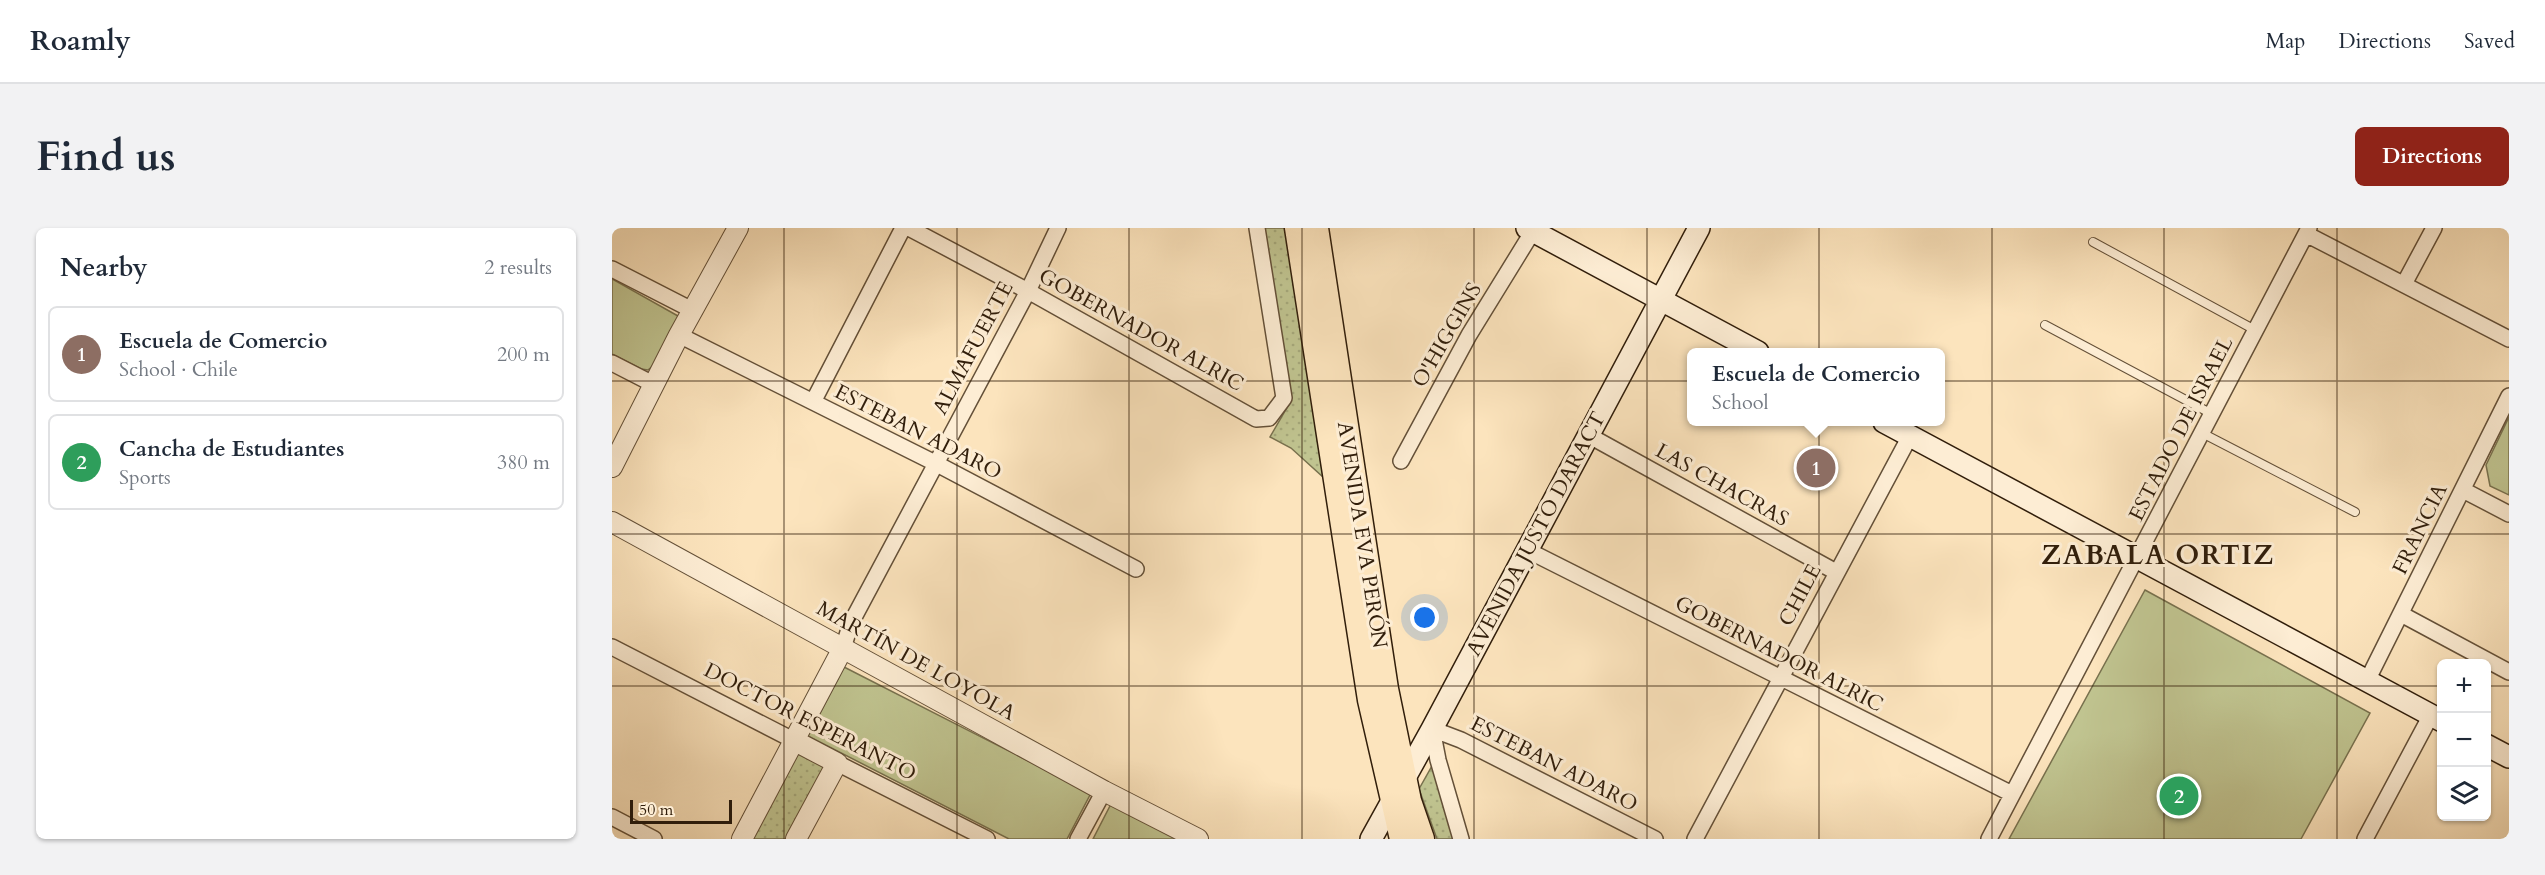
<!DOCTYPE html>
<html lang="en">
<head>
<meta charset="utf-8">
<style>
  body { margin:0; font-family:Cardo,serif; background:#f2f2f3; color:#1f2937 }
  .controls { position:absolute; right:18px; bottom:18px; display:grid; overflow:hidden; border-radius:9px; box-shadow:0 2px 4px #0004 }
  .controls button { width:54px; height:54px; display:grid; place-items:center; padding:0; border:0; border-bottom:2px solid #e0e1e3; background:#fff; color:#1f2937; font:30px sans-serif }
  .scale { position:absolute; left:18px; bottom:15px; width:102px; box-sizing:border-box; padding-left:6px; border:3px solid #311e0b; border-top:0; font-size:16px; line-height:21px; white-space:nowrap; color:#311e0b; -webkit-text-stroke:4px #fdedd4; paint-order:stroke }
  .you { position:absolute; left:813px; top:390px; width:21px; height:21px; margin:-15px; border:4px solid #fff; border-radius:50%; background:#1a73e8; box-shadow:0 0 0 9px #1a73e833 }
  .badge { display:grid; place-items:center; width:39px; height:39px; border-radius:50%; background:#8f2418; color:#fff; font-size:20px; font-weight:700 }
  .pin { position:absolute; translate:-50% -50%; border:3px solid #fff; box-shadow:0 2px 6px #0006 }
  .popup { position:absolute; left:1075px; top:120px; width:258px; height:78px; box-sizing:border-box; display:grid; place-content:center; border-radius:9px; background:#fff; filter:drop-shadow(0 2px 4px #0005); font-size:20px; white-space:nowrap; color:#747a83 }
  .popup b { font-size:22px; color:#1f2937 }
  .popup::after { content:''; position:absolute; left:50%; top:100%; margin-left:-12px; border:12px solid transparent; border-top-color:#fff }
  .list { margin:0; padding:0; list-style:none }
  h2 { display:flex; justify-content:space-between; align-items:center; height:78px; margin:0; padding:0 24px; font-size:26px }
  h2 small { font-size:20px; font-weight:400; color:#747a83 }
  .list li { display:grid; grid-template-columns:39px 1fr auto; gap:18px; align-items:center; box-sizing:border-box; height:96px; margin:0 12px 12px; padding:0 12px; border:2px solid #e0e1e3; border-radius:9px }
  .list b { display:block; font-size:22px; white-space:nowrap }
  .list p { margin:0; font-size:20px; white-space:nowrap; color:#747a83 }
  .list em { font-size:20px; font-style:normal; color:#747a83 }
  .icon { flex:none; width:33px; height:33px; fill:none; stroke:currentColor; stroke-width:2; stroke-linecap:round; stroke-linejoin:round }
  .map { position:relative; flex:none; width:1897px; height:611px; overflow:hidden; border-radius:9px }
  header { display:flex; align-items:center; gap:36px; box-sizing:border-box; height:84px; padding:0 30px; background:#fff; border-bottom:2px solid #e0e1e3 }
  header strong { font-size:28px }
  nav { display:flex; gap:33px; margin-inline-start:auto; font-size:21px }
  .intro { display:flex; align-items:center; justify-content:space-between; box-sizing:border-box; height:144px; padding:0 36px }
  h1 { margin:0; font-size:42px }
  .button { padding:15px 27px; border-radius:9px; background:#8f2418; color:#fff; font-size:21px; font-weight:700 }
  main { display:flex; gap:36px; padding:0 36px }
  aside { flex:1; background:#fff; border-radius:9px; box-shadow:0 2px 4px #0004 }
  .map>svg:first-child { display:block }
</style>
</head>
<body>
<header>
<strong>Roamly</strong>
<nav><a>Map</a><a>Directions</a><a>Saved</a></nav>
</header>
<div class="intro"><h1>Find us</h1><a class="button">Directions</a></div>
<main>
<aside>
<h2>Nearby<small>2 results</small></h2>
<ul class="list">
<li><span class="badge" style="background:#8d6e63">1</span><div><b>Escuela de Comercio</b><p>School · Chile</p></div><em>200 m</em></li>
<li><span class="badge" style="background:#2e9e5b">2</span><div><b>Cancha de Estudiantes</b><p>Sports</p></div><em>380 m</em></li>
</ul>
</aside>
<div class="map">
<svg width="1897" height="611" viewBox="0 0 1897 611">
  <defs>
    <pattern id="grass-dots" width="8" height="8" patternUnits="userSpaceOnUse" patternTransform="scale(1.5)"><rect width="8" height="8" fill="#c0c490"/><path d="M2 2h.1M6 6h.1" fill="none" stroke="#a5a87b" stroke-width="1.8" stroke-linecap="round"/></pattern>
  </defs>
  <rect width="100%" height="100%" fill="#fce4bd"/>
  <filter id="stains"><feTurbulence type="fractalNoise" baseFrequency=".00333" numOctaves="4"/><feColorMatrix values="0 0 0 0 .2 0 0 0 0 .09 0 0 0 0 .02 0 0 0 .5 -.17"/></filter>
  <radialGradient id="worn" r=".72"><stop offset=".6" stop-color="#630" stop-opacity="0"/><stop offset="1" stop-color="#630" stop-opacity=".3"/></radialGradient>
  <path fill="url(#grass-dots)" stroke="#78714e" stroke-width="1.5" d="M649,0h25l37,249 -32,-29 -21,-11 19,-33z
    M186,522l30,16 -40,73h-38z
    M820,538l22,73h-17l-18,-50z"/>
  <path fill="#c0c490" stroke="#78714e" stroke-width="1.5" d="M0,51l66,37 -1,7 -22,41 -7,6 -7,-1 -29,-15z
    M1897,189v78l-19,-9 -4,-21z
    M1533,362l225,123 -69,126h-292z
    M232,439l247,126 -24,46h-58l-201,-103z
    M500,574l70,37h-89z"/>
  <g fill="none" stroke-linecap="round" stroke-linejoin="round">
    <defs>
      <path id="service" d="M1481,14l162,88
        M1433,97l167,89
        M1590,205l153,79"/>
      <path id="minor" d="M297,0l119,63 228,128 13,-1 15,-20 -27,-170
        M1694,6l203,105
        M0,41l82,42
        M1792,56l30,-56
        M67,107l256,128 201,106
        M0,135l41,21
        M201,174l90,-174
        M976,207l248,137
        M789,233l68,-126 64,-104
        M1851,262l46,24
        M915,322l485,244
        M1789,386l108,58
        M0,419l183,94
        M231,420l8,-25 177,-332 30,-63
        M1755,453l142,-285
        M225,535l150,76
        M0,589l42,22
        M466,611l26,-48
        M849,611l-23,-79 -6,-31 29,11 194,99
        M1083,611l215,-403
        M1377,611l320,-611
        M1753,611l66,-124"/>
      <path id="tertiary" d="M0,239l67,-132 59,-107
        M0,294l492,269 94,48
        M183,513l42,22 -41,76
        M130,611l101,-191"/>
      <path id="secondary" d="M915,0l231,124
        M1272,194l558,299
        M1874,517l23,12
        M759,611l61,-110 267,-501"/>
      <path id="primary" d="M685,0l73,472 32,139
        M704,0l70,461 23,112 13,38"/>
    </defs>
    <use href="#service" stroke="#645038" stroke-width="10"/>
    <use href="#minor" stroke="#645038" stroke-width="18"/>
    <use href="#tertiary" stroke="#645038" stroke-width="22"/>
    <use href="#secondary" stroke="#311e0b" stroke-width="24"/>
    <use href="#primary" stroke="#311e0b" stroke-width="27"/>
    <use href="#service" stroke="#fdedd4" stroke-width="8"/>
    <use href="#minor" stroke="#fdedd4" stroke-width="15"/>
    <use href="#tertiary" stroke="#fdedd4" stroke-width="20"/>
    <use href="#secondary" stroke="#fdedd4" stroke-width="21"/>
    <use href="#primary" stroke="#fce4bd" stroke-width="24"/>
  </g>
  <path fill="none" stroke="#311e0b" stroke-width="1.5" stroke-opacity="0.55" d="M172,0v611M345,0v611M517,0v611M690,0v611M862,0v611M1035,0v611M1207,0v611M1380,0v611M1552,0v611M1725,0v611M0,153h1897M0,306h1897M0,458h1830M1874,458h23"/>
  <g text-anchor="middle" dominant-baseline="central" stroke-width="6" stroke-linejoin="round" paint-order="stroke">
    <g font-size="21" fill="#311e0b" stroke="#fdedd4">
      <text transform="translate(529 102) rotate(29)">GOBERNADOR ALRIC</text>
      <text transform="translate(835 107) rotate(-60)">O'HIGGINS</text>
      <text transform="translate(361 120) rotate(-62)">ALMAFUERTE</text>
      <text transform="translate(1569 201) rotate(-63)">ESTADO DE ISRAEL</text>
      <text transform="translate(306 204) rotate(27)">ESTEBAN ADARO</text>
      <text transform="translate(1110 257) rotate(29)">LAS CHACRAS</text>
      <text transform="translate(1808 301) rotate(-64)">FRANCIA</text>
      <text transform="translate(924 306) rotate(-62)">AVENIDA JUSTO DARACT</text>
      <text transform="translate(750 307) rotate(81)">AVENIDA EVA PERÓN</text>
      <text transform="translate(1188 367) rotate(-62)">CHILE</text>
      <text transform="translate(1167 426) rotate(27)">GOBERNADOR ALRIC</text>
      <text transform="translate(304 433) rotate(29)">MARTÍN DE LOYOLA</text>
      <text transform="translate(198 494) rotate(27)">DOCTOR ESPERANTO</text>
      <text transform="translate(942 536) rotate(27)">ESTEBAN ADARO</text>
    </g>
    <g font-size="27" font-weight="bold" letter-spacing="1.5" fill="#311e0b" stroke="#fdedd4">
      <text x="1546" y="327">ZABALA ORTIZ</text>
    </g>
  </g>
  <rect width="100%" height="100%" filter="url(#stains)"/>
  <rect width="100%" height="100%" fill="url(#worn)"/>
</svg>
<div class="controls">
<button>+</button>
<button>−</button>
<button><svg class="icon" aria-label="layers" viewBox="0 0 24 24"><path d="M12 4l9 5-9 5-9-5zM3 14l9 5 9-5"/></svg></button>
</div>
<div class="scale">50 m</div>
<div class="you"></div>
<div class="pin badge" style="left:1204px;top:240px;background:#8d6e63">1</div>
<div class="popup"><b>Escuela de Comercio</b>School</div>
<div class="pin badge" style="left:1567px;top:568px;background:#2e9e5b">2</div>
</div>
</main>
</body>
</html>
